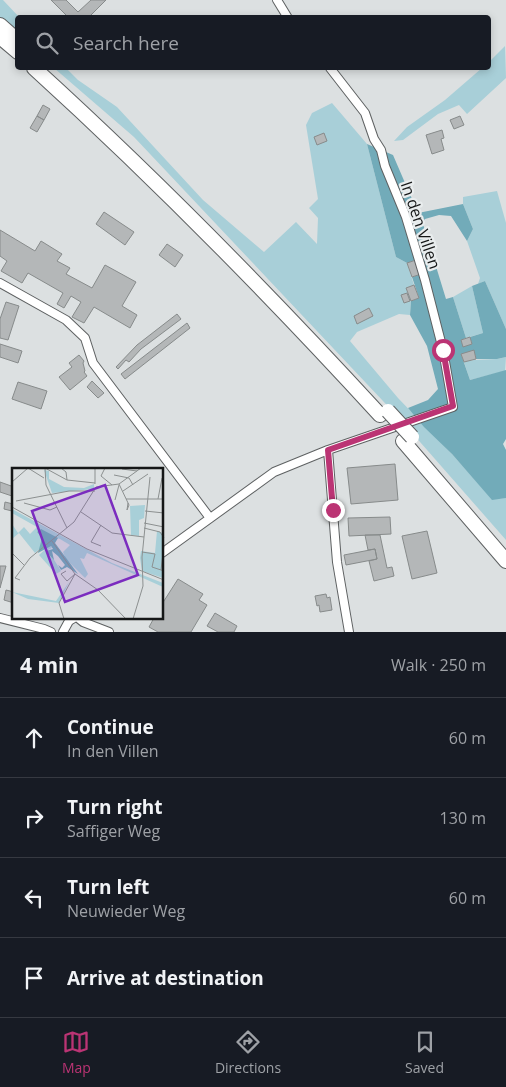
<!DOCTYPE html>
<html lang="en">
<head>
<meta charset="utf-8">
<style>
  body { margin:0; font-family:"Open Sans",sans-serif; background:#20242c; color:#f1f3f6 }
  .stop { position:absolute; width:15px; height:15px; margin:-11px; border:4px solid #bb3474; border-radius:50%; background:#fff }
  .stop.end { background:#bb3474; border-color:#fff; box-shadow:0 1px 5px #0008 }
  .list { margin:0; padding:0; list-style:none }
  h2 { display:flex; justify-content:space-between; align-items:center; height:65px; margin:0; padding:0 20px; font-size:21px }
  h2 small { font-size:16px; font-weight:400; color:#9ea1a6 }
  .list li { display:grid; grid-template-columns:32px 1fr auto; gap:15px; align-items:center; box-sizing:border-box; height:80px; padding:0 20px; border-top:1px solid #363941 }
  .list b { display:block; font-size:19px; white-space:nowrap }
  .list p { margin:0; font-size:16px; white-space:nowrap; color:#9ea1a6 }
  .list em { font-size:16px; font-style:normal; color:#9ea1a6 }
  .icon { flex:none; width:28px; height:28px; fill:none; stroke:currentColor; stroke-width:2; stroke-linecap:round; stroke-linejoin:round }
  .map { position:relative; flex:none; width:506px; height:632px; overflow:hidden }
  .search { position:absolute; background:#171b24; box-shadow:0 2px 8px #0003; left:15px; right:15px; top:15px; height:55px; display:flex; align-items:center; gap:12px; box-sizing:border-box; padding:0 18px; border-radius:5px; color:#9ea1a6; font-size:19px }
  .sheet { height:385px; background:#171b24 }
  nav { display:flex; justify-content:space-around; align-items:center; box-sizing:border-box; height:70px; border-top:1px solid #363941; background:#171b24; font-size:14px; color:#9ea1a6 }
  nav a { display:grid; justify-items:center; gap:2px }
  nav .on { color:#bb3474 }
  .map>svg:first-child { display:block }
</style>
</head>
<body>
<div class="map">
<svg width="506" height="632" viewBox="0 0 506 632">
  <rect width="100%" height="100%" fill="#dce0e1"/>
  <path fill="#a8cfd8" d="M0,0h3l16,17 -1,1 -1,17 -17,-15z
    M505,46l1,32 -39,36 -8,-9 -21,9 -35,26 -9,1 13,-14 38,-27 37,-32h6l1,-6z
    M54,68h12l12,12 39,27 86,93 61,52 32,-30 21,22 1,-26 -9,-10 9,-9 -12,-74 6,-12 20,-10 35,41 29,113 11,6 7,22 -8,3 5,13 -1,14 -11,-1 -42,18 -7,9 48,57 54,56 40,45 14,-1v42l-107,-122 -265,-281z
    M497,191l9,32v106l-21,-48 -7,3 2,-6 -13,-37 6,-12 -10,-25v-7z
    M472,286l11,47 -17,5 -13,-41z
    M506,357l-1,14 -35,9 -6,-18c14,-4 28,-1 42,-5z"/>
  <path fill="#72abb9" d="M367,144l26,11 25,58 45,-9 10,25 -6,12 -16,-25 -12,-1 -14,4 -2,5 23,75 7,-2 13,41 -5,2 2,6 9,-2 -2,-7 13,-4 -11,-47 13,-5 21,48v28l-9,2h-21l-2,-8 -13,3 9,26 36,-10v69l-3,5 3,6v48l-14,2 -40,-46 -28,-27 -16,-19 20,-8 10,-11 -11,-43 -17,-31 1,-14 8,-3 -7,-21 9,-3 -5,-14 -9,3 -11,-6z"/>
  <path fill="#b4b7b8" stroke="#878b8b" d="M51,0h15l12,12 13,-12h15l-18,18h-19z
    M43,105l7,4 -6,11 -7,-4z
    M37,116l7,4 -7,12 -7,-4z
    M460,116l4,9 -10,4 -4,-9z
    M442,130l2,8 -3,1 3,11 -12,4 -6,-19z
    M324,133l3,8 -10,4 -3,-8z
    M104,212l30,20 -9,13 -29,-21z
    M0,230l35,21 6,-10 21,13 -5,7 13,7 -4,6 26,14 13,-23 31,17 -14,24 15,9 -7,13 -36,-21 -10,16 -12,-6 9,-15 -10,-6 -7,12 -7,-4 6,-11 -35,-20 -6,10 -21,-12 6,-10 -7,-5z
    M167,244l16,11 -8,12 -16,-12z
    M416,260l5,14 -9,3 -5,-14z
    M414,285l5,13 -8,3 -5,-13z
    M407,293l3,8 -6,2 -3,-8z
    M6,302l13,4 -11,34 -8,-2v-19z
    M369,308l4,8 -16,8 -3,-8z
    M177,314l4,5 -40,30 -12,13 -3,-2 -8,9 -2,-2 21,-22z
    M187,323l3,5 -65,51 -4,-5z
    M470,337l2,7 -9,3 -2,-7z
    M0,344l22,7 -4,12 -18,-6z
    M474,350l2,9 -12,3 -3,-8z
    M79,355l5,6 -1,2 2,8 -1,1 3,4 -17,14 -11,-13 13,-10 -3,-4z
    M92,381l12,12 -6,5 -11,-11z
    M18,382l29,9 -6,18 -29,-10z
    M395,464l3,36 -47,4 -4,-36z
    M0,482l14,5 -2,9 -12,-4z
    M5,502l8,2 -1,7 -8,-2z
    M390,517l1,17 -42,2 -1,-18z
    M427,531l10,42 -25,6 -10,-43z
    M365,535h15l7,33 5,-1 2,9 -20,5 -5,-20 8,-2 -2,-10 -7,1z
    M375,549l2,10 -31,6 -2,-10z
    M0,566h6l-6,22z
    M178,579l25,15 -4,6 8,5 -16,27h-33l-9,-5 5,-9h8v-14z
    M6,590l8,2v11l-10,-3z
    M326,594l1,4 3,-1 2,13 -12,2 -1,-7 -2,1 -2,-10z
    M215,613l22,13 -3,6h-16l-11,-6z"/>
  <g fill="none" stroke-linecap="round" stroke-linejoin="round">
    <defs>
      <path id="street" d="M277,0l11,18
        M0,283l66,37 19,18 8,25 117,155
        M328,450l9,112 12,70
        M162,553l112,-81 54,-22 125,-43 -10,-57 -18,-70 -19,-63 -21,-51 -4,-16 -7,-11 -9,-26 -35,-45
        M0,618l44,11 7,3
        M78,618l5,4 26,10
        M63,632l6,-11 5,-3"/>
      <path id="highway" d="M0,25l17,15
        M0,37l18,15
        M34,68c121,110 235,226 346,347
        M403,441l103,120"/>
    </defs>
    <use href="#street" stroke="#5e6162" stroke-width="10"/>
    <use href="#highway" stroke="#5e6162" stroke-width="16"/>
    <use href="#street" stroke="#fff" stroke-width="8"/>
    <use href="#highway" stroke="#fff" stroke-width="14"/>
    <defs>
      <path id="highway-bridge" d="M388,411l24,26"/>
    </defs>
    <use href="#highway-bridge" stroke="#5e6162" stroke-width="16" stroke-linecap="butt"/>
    <use href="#highway-bridge" stroke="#fff" stroke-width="14"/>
  </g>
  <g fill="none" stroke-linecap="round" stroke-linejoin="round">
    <path stroke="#bb3474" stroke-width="6" d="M333,510l-5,-60 125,-44 -10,-56"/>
  </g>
  <g text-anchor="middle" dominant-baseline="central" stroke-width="4.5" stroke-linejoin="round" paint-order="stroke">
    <g font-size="16" fill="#151717" stroke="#e9edee">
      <text transform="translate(421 225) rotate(71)">In den Villen</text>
    </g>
  </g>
  <g transform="translate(12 468)">
    <rect width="151" height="151" fill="#dce0e1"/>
    <path d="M32,2l5,1v8l15,8 20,1 10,-4v5l-42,4zM133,37l-1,13 -5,2v16l-8,-1 -1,-29zM0,41l100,54 51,20v4l-76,-34 -3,6 -4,-1 8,16 -3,4 -19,-19 -3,-7 7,-7 -10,-6 -23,-7 5,6v9l-7,6 -16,-20 -7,6v-15l6,9 6,-6 6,7 7,-7 -25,-14zM145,63l6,2v45l-21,-7 -2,-13 1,-7 14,2zM38,77l2,3 -4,2 13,21 -5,3 -17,-19zM57,114l-10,21 -31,-4 -16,-7 44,9z" fill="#a8cfd8"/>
    <path d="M29,61l17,9 -3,5 23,31 -11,-7 -6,3 -3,-5 4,3 3,-3 -7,-9 -6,-5 2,9 -8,-9 7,-2 -2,-3 -13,7 4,-15 -5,-6z" fill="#72abb9"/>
    <path fill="none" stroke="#8c9090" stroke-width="1" d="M16,0l16,10M33,0l1,17 21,43M33,0l22,12 -1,-8 -5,-4M93,0l-4,8 11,9M110,1l15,2M102,7l15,3 4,7M55,12l28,3M0,14l16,-14M83,16v-16M107,16l10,21 -2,5 1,-7M84,19l23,-3 22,-16M111,23l25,-17M114,31h38M146,31l4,-21M103,32l4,-15M4,33l53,-10h26M12,35l26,7 7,-3M0,39l75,42 77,31M133,43l19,2M69,44l31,21 32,4M132,55l20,4M89,57l-10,17 10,4M132,60l16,4 4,6M40,73l23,33 23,16 28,29M130,84l13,2 -3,13 12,4M1,86l11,11M149,102l3,-25M54,103l-5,3 6,7 8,-7M8,112l-5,-2 15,-20 44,-36 22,-35M52,151l-5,-16 16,-29M121,151l10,-33 -1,-29 8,-80"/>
    <path fill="#7b2cbf" fill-opacity="0.15" stroke="#7b2cbf" stroke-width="2.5" d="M93,17l33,90 -73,27 -33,-91z"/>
    <rect width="151" height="151" fill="none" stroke="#151717" stroke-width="2.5"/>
  </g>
</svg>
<div class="stop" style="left:443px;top:350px"></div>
<div class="stop end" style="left:333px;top:510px"></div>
<div class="search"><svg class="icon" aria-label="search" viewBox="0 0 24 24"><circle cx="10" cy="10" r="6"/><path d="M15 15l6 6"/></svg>Search here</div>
</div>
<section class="sheet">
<h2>4 min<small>Walk · 250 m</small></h2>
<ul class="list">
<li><svg class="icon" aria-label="ahead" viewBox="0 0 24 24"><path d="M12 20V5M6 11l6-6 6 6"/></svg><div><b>Continue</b><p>In den Villen</p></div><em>60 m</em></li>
<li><svg class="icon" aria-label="right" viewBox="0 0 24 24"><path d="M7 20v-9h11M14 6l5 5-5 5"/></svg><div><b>Turn right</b><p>Saffiger Weg</p></div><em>130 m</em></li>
<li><svg class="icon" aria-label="left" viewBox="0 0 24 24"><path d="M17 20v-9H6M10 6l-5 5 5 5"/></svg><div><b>Turn left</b><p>Neuwieder Weg</p></div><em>60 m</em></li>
<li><svg class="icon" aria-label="arrive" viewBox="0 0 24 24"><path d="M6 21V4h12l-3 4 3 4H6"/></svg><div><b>Arrive at destination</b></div></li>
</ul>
</section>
<nav>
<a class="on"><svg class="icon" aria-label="map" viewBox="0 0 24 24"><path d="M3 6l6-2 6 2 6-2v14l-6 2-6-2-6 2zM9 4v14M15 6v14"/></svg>Map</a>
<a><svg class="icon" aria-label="directions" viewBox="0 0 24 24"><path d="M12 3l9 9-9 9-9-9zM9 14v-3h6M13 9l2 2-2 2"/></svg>Directions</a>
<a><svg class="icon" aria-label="saved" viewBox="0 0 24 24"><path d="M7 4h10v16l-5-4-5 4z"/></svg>Saved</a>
</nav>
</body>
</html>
